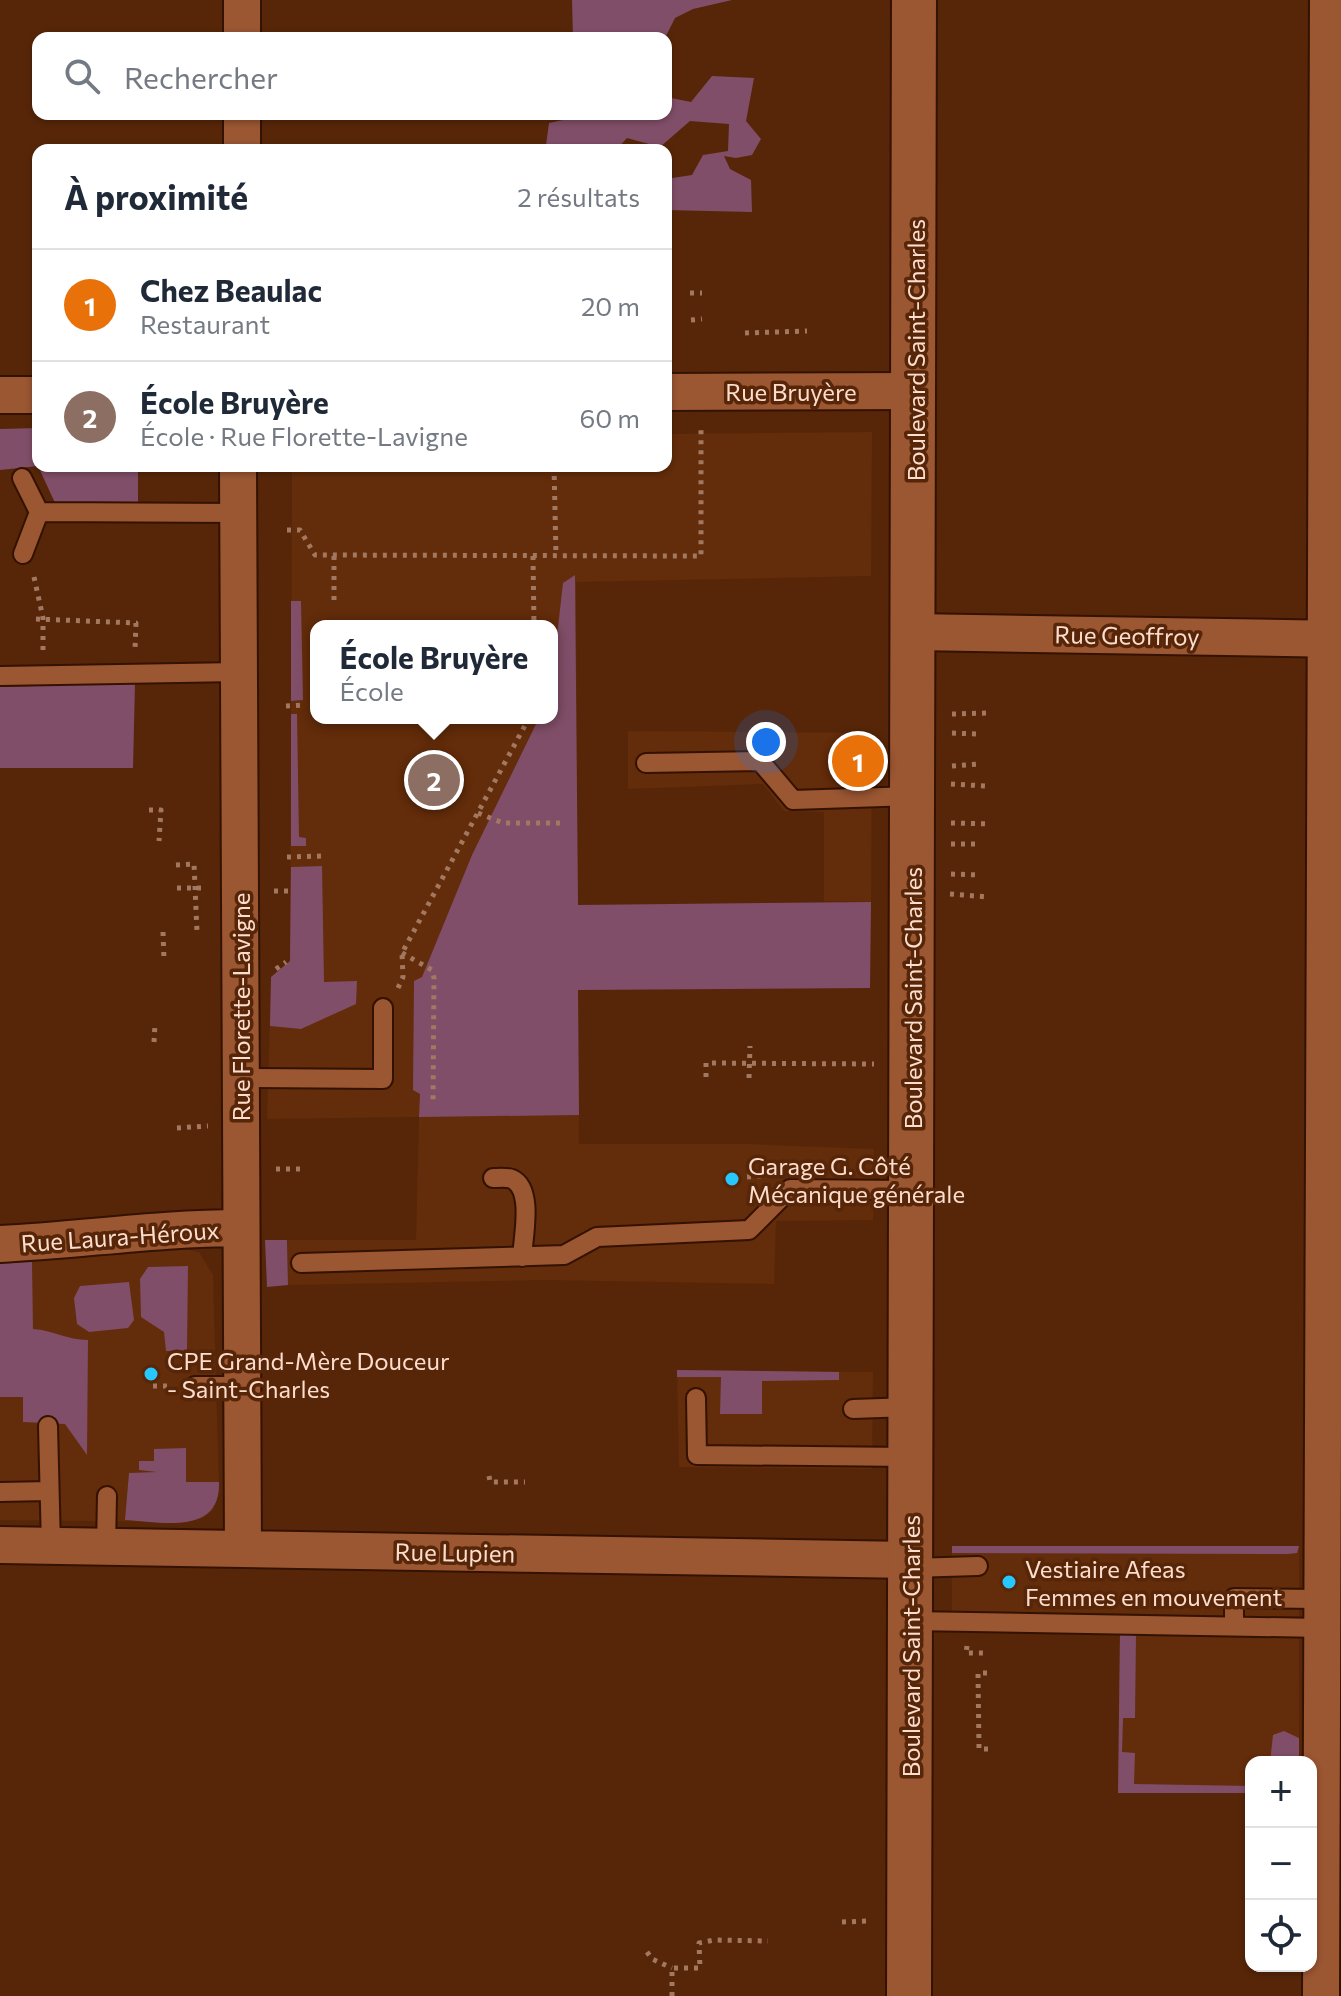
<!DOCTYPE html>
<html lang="fr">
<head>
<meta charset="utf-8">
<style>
  body { margin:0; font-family:Commissioner,sans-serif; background:#f2f2f3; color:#1f2937 }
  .controls { position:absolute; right:24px; bottom:24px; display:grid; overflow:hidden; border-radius:16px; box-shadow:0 2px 6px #0004 }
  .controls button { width:72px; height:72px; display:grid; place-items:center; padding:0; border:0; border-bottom:2px solid #e0e1e3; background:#fff; color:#1f2937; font:40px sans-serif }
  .you { position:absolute; left:766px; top:742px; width:28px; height:28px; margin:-20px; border:6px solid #fff; border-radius:50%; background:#1a73e8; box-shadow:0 0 0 12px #1a73e833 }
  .badge { display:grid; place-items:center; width:52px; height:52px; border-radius:50%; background:#d93025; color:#fff; font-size:26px; font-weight:700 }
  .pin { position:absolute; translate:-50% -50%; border:4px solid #fff; box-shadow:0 2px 8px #0006 }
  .popup { position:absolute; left:310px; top:620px; width:248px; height:104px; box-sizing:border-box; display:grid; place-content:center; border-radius:16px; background:#fff; filter:drop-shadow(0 2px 6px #0005); font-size:26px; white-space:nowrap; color:#747a83 }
  .popup b { font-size:30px; color:#1f2937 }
  .popup::after { content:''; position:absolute; left:50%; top:100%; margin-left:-16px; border:16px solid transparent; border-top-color:#fff }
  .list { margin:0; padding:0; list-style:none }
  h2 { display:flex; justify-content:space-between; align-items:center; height:104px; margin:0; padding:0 32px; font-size:34px }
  h2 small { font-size:26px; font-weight:400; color:#747a83 }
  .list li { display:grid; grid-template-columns:52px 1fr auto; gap:24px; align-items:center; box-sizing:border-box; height:112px; padding:0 32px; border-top:2px solid #e0e1e3 }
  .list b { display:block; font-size:30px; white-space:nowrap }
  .list p { margin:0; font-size:26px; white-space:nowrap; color:#747a83 }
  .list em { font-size:26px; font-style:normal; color:#747a83 }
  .icon { flex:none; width:44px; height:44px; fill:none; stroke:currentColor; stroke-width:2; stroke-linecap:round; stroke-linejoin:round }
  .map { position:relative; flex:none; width:1341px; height:1996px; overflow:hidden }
  .search { position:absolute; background:#fff; box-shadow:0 2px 6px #0004; left:32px; top:32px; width:640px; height:88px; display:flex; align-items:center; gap:20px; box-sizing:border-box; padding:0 28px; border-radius:16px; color:#747a83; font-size:30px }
  .panel { position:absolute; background:#fff; box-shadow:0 2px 6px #0004; left:32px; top:144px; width:640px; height:328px; border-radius:16px }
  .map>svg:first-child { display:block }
</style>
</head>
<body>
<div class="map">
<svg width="1341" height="1996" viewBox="0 0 1341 1996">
  <rect width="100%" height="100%" fill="#572608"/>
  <path fill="#632c0a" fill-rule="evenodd" d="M872,432l-1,144 -295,6 3,562h167l128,5 -1,71 -97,1 -2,63 -231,-4 -255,5 -1,-45h129l3,-123 -152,2 4,-142 19,-16 2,-495h374v-32zM316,626h236v92h-236z
    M628,731l244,2 -1,169 -47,-1v-89l-40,-1 -21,-27 -135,5z
    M181,1248l18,4 14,23 6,215 -6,20 -10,8 -18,4 -185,-2v-257z
    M677,1370l196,2 -1,97 -193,-2z
    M952,1546h347v216h-48v31h-133l2,-160h-168z"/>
  <path fill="#804e68" d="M572,0h160l-39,9 -18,9 -10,20h-92z
    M712,76l42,2 -8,43 15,18 -9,16 -16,3 -12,-2 6,13 21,11 1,32 -86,-2v-31l26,-4 11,-20 25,-4 1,-27 -39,-3 -30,26 -33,-9 -11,12h-68l-2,-5 3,-22 23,-5 1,-4h93v-17l25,5z
    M38,428v38h100v38l-82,1 -18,-39 -38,4v-41z
    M575,575l3,330 293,-3 -1,86 -292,2 1,125 -160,2 1,-23 -7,-4 1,-109 8,-4 50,-122 67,-137h13v-38l11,-97z
    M291,601h10l2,99 -12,1z
    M135,683l-2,85h-133v-81z
    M291,714h6l2,123 7,1v8h-15z
    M322,866l2,116 33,-1 -1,23 -55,25 -31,-3 1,-49 19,-16 1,-94z
    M265,1240h22l1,45 -21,2z
    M32,1262l1,67c20,1 34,11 55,11l-1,115 -22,-31 -42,-2v-25h-23v-134z
    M188,1266l-1,85h-21l-2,-19 -23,-15 -1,-38 8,-12z
    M129,1282l5,38 -6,8 -39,4 -12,-8 -3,-26 6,-12z
    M677,1370l162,2v8l-77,1v33h-42l1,-37h-44z
    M186,1448v34h33c2,54 -58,40 -94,38l4,-47 28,-1 -18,-2v-9h15v-12z
    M952,1546h347l-2,7 -9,1 -336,-1z
    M1120,1632l16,4 -1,82h-12l-1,34 13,1 -1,31 117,2v7h-133z
    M1284,1731l15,7v24h-29l3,-27z"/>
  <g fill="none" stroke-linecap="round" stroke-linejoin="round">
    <defs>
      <path id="lane" d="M22,478l17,34 -16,42
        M39,512l199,1
        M0,676l239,-4
        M646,763l114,-2 33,39 120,-4
        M240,1078l143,1v-71
        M493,1178c5,0 14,-1 19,1 22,10 11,59 10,78
        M301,1263l263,-8 33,-18 152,-7 41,-41 122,1
        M195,1386h47
        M696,1398l1,57 214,2
        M853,1409l57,-2
        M48,1426l3,120
        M0,1492l49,-1
        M106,1547l1,-51
        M911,1568l67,-2
        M910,1621l412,7
        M1234,1626v-28l88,1"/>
      <path id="street" d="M242,0v38
        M242,114v36
        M666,392l249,-1
        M0,395h38
        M238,466l5,1083
        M913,632l428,7
        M0,1244c80,-4 160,-16 240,-16
        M0,1545l910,15
        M1321,1996l7,-1996"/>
      <path id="secondary" d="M909,1996l5,-1996"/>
    </defs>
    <use href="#lane" stroke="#341201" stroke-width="22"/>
    <use href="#street" stroke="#341201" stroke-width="40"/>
    <use href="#secondary" stroke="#341201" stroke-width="48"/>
    <path stroke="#a27861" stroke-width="5" stroke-dasharray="4 6" stroke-linecap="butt" d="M690,293h12
      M691,320l11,-1
      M745,333l62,-2
      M554,466l2,90
      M287,530h13l15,25 386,1v-127
      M533,556l1,70
      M34,577l9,41v32
      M334,600v-45
      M36,619l100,4 -1,26
      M286,706l17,-1
      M952,714l37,-1
      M952,733l26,1
      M952,766l27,-2
      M951,784l35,2
      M149,810h12l-2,31
      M478,813l25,10h58
      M951,823l40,1
      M951,844h29
      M287,857l36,-1
      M176,865l18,-1 3,68
      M951,874l30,1
      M177,888h27
      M274,891h14
      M950,894l38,3
      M163,932l1,28
      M402,953l30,17 2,8 -1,126
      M276,969l10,-7
      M398,988l5,-11 -1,-24 127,-235
      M154,1042l1,-18
      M706,1077v-14l168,1
      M749,1078l1,-32
      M177,1128l31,-2
      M276,1169h27
      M747,1177l19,-1
      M153,1386h19
      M489,1476l1,6h35
      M967,1646l-1,7h21
      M987,1673h-9l1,76h10
      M842,1922l27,-1
      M647,1952l5,7 20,9
      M672,1996v-28h28l-1,-25 15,-3 54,1"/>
    <use href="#lane" stroke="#9b5632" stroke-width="18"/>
    <use href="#street" stroke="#9b5632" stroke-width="36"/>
    <use href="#secondary" stroke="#9b5632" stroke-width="44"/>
  </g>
  <g fill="#27c8ff" stroke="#572608" stroke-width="3">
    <circle cx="732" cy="1179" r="8"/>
    <circle cx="151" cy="1374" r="8"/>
    <circle cx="1009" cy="1582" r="8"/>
  </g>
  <g text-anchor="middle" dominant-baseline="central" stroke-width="7" stroke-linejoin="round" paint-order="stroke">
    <g font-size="24" fill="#fdddcd" stroke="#572608">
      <text transform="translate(915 350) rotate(-90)">Boulevard Saint-Charles</text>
      <text x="791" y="391">Rue Bruyère</text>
      <text transform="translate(1127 635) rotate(1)">Rue Geoffroy</text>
      <text transform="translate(912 998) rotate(-90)">Boulevard Saint-Charles</text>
      <text transform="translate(240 1007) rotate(-90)">Rue Florette-Lavigne</text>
      <text transform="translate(120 1236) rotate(-4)">Rue Laura-Héroux</text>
      <text transform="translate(455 1552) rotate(1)">Rue Lupien</text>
      <text transform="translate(910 1646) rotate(-90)">Boulevard Saint-Charles</text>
    </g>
    <g font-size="24" fill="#fdddcd" stroke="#572608" text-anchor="start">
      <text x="748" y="1165">Garage G. Côté<tspan x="748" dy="28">Mécanique générale</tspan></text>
      <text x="167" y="1360">CPE Grand-Mère Douceur<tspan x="167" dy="28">- Saint-Charles</tspan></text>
      <text x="1025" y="1568">Vestiaire Afeas<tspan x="1025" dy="28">Femmes en mouvement</tspan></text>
    </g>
  </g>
</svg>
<div class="controls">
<button>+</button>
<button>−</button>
<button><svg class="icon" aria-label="locate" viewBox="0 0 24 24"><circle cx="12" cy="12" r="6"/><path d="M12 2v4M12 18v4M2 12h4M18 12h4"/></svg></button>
</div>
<div class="you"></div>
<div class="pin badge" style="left:858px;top:761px;background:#e8710a">1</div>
<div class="pin badge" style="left:434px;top:780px;background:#8d6e63">2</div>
<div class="popup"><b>École Bruyère</b>École</div>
<div class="search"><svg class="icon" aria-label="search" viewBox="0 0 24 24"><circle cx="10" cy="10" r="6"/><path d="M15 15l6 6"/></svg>Rechercher</div>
<section class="panel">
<h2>À proximité<small>2 résultats</small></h2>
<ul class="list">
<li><span class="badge" style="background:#e8710a">1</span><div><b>Chez Beaulac</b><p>Restaurant</p></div><em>20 m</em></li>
<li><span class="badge" style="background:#8d6e63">2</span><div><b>École Bruyère</b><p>École · Rue Florette-Lavigne</p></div><em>60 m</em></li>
</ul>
</section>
</div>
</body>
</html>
